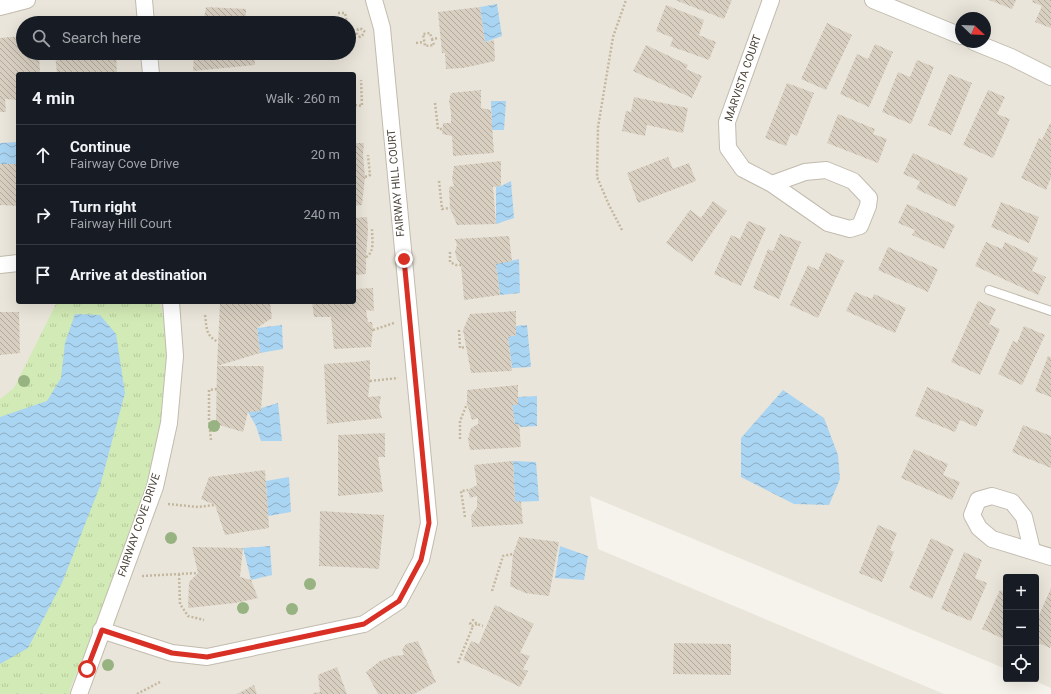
<!DOCTYPE html>
<html lang="en">
<head>
<meta charset="utf-8">
<style>
  body { margin:0; font-family:Roboto,sans-serif; background:#242831; color:#f1f3f6 }
  .controls { position:absolute; right:12px; bottom:12px; display:grid; overflow:hidden; border-radius:4px; box-shadow:0 4px 16px #0002 }
  .controls button { width:36px; height:36px; display:grid; place-items:center; padding:0; border:0; border-bottom:1px solid #363941; background:#171b24; color:#f1f3f6; font:20px sans-serif }
  .compass { position:absolute; left:955px; top:12px; width:36px; height:36px; border-radius:50%; background:#171b24; box-shadow:0 4px 16px #0002; rotate:113deg }
  .stop { position:absolute; width:12px; height:12px; margin:-9px; border:3px solid #d93025; border-radius:50%; background:#fff }
  .stop.end { background:#d93025; border-color:#fff; box-shadow:0 1px 4px #0008 }
  .list { margin:0; padding:0; list-style:none }
  h2 { display:flex; justify-content:space-between; align-items:center; height:52px; margin:0; padding:0 16px; font-size:17px }
  h2 small { font-size:13px; font-weight:400; color:#9ea1a6 }
  .list li { display:grid; grid-template-columns:26px 1fr auto; gap:12px; align-items:center; box-sizing:border-box; height:60px; padding:0 16px; border-top:1px solid #363941 }
  .list b { display:block; font-size:15px; white-space:nowrap }
  .list p { margin:0; font-size:13px; white-space:nowrap; color:#9ea1a6 }
  .list em { font-size:13px; font-style:normal; color:#9ea1a6 }
  .icon { flex:none; width:22px; height:22px; fill:none; stroke:currentColor; stroke-width:2; stroke-linecap:round; stroke-linejoin:round }
  .map { position:relative; flex:none; width:1051px; height:694px; overflow:hidden }
  .search { position:absolute; background:#171b24; box-shadow:0 4px 16px #0002; left:16px; top:16px; width:340px; height:44px; display:flex; align-items:center; gap:10px; box-sizing:border-box; padding:0 14px; border-radius:22px; color:#9ea1a6; font-size:15px }
  .panel { position:absolute; background:#171b24; box-shadow:0 4px 16px #0002; left:16px; top:72px; width:340px; height:232px; border-radius:4px }
  .map>svg:first-child { display:block }
</style>
</head>
<body>
<div class="map">
<svg width="1051" height="694" viewBox="0 0 1051 694">
  <defs>
    <pattern id="park-tufts" width="24" height="20" patternUnits="userSpaceOnUse"><rect width="24" height="20" fill="#d2eab5"/><path d="M3 7l-1-3M5 7V3M7 7l1-3M15 17l-1-3M17 17v-4M19 17l1-3" fill="none" stroke="#b6ca9c"/></pattern>
    <pattern id="water-waves" width="16" height="10" patternUnits="userSpaceOnUse"><rect width="16" height="10" fill="#a9d4f2"/><path d="M0 5q4-4 8 0t8 0" fill="none" stroke="#8caec5"/></pattern>
    <pattern id="building-back-hatch" width="6" height="6" patternUnits="userSpaceOnUse"><rect width="6" height="6" fill="#d8cfc1"/><path d="M-1 5l2 2M0 0l6 6M5-1l2 2" fill="none" stroke="#b1aa9e"/></pattern>
  </defs>
  <rect width="100%" height="100%" fill="#f6f3ec"/>
  <path fill="#eae5da" fill-rule="evenodd" d="M0,0h1051v688l-21,-9h6v-102h-30v92l-416,-173 8,53 346,145h-944zM961,18h24v24h-24zM23,23h326v30h-326zM18,74h336v228h-336z"/>
  <path fill="url(#park-tufts)" d="M57,302h103l14,66 -28,140 -78,185 53,-81 -44,82h-77v-295l14,-11z"/>
  <path fill="url(#water-waves)" d="M497,4l5,32 -17,6 -5,-35z
    M491,101h15l-2,29h-12z
    M18,142v22h-18v-21z
    M511,181l3,37 -18,6v-37h-3l8,-1z
    M519,259l1,34 -20,2 -4,-31z
    M75,314l25,1 16,19 9,59 -25,93 -38,97 -34,65 -28,16v-247l47,-16 14,-23 4,-35z
    M282,325l1,24 -23,4 -3,-25z
    M527,325l4,42 -19,1 -4,-31 8,-2v-9z
    M783,390l41,28 14,37 2,24 -11,26 -35,-1 -53,-27v-39z
    M537,396v30l-17,1 -1,-3h-4l-3,-19h6v-8z
    M278,403l4,38h-21l-5,-15 -8,-14z
    M513,461l23,1 3,39 -24,1z
    M289,477l2,35 -23,4 -2,-35z
    M270,546l2,29 -21,5 -8,-32z
    M560,546l28,10 -4,24 -29,-2z"/>
  <path fill="url(#building-back-hatch)" d="M675,0h57l-8,19z
    M989,0h27l-4,9z
    M1033,0h18v28l-16,-6 7,-16 -10,-4z
    M666,5l38,15 -5,15 17,7 -7,18 -39,-14 3,-8 -17,-7z
    M206,7l40,2v14h-43z
    M480,7l5,35 9,-2 1,21 -32,7 -17,1 -1,-16h-3l-4,-41z
    M827,23l25,12 -26,55 -25,-11z
    M23,36v17h16l1,21h-22v26l-13,-1 1,13h-6v-74z
    M875,44l18,8 -24,55 -29,-13 17,-40 11,5z
    M646,45l42,20 -2,4 16,7 -10,22 -59,-27z
    M55,53h61l1,21h-60z
    M194,53h60l1,12 -62,6z
    M917,60l17,7 -23,57 -29,-12 16,-40 12,5z
    M949,74l23,9 -21,52 -23,-10z
    M787,83l27,10 -17,43 -6,-3 -5,13 -21,-8z
    M481,90v18l10,2 3,43 -41,3 -1,-20 -10,-2 1,-11h8v-11l-2,-11 2,-8z
    M988,90l17,7 -8,17 13,5 -17,39 -30,-13z
    M634,97l54,11 -5,25 -36,-8 -2,11 -23,-5 4,-20 5,1z
    M838,114l37,15 -2,5 14,5 -9,24 -51,-20z
    M1050,123l1,1v54l-5,12 -25,-12 18,-40 3,2z
    M354,143h10l-1,12 2,22 -3,28 -8,1z
    M913,153l55,25 -13,29 -39,-18 4,-8 -17,-7z
    M668,157l5,12 16,-6 7,18 -58,22 -11,-30z
    M501,161v25l-8,1 3,37 -39,1 -7,-17 -1,-21 5,-1 -2,-7 2,-13z
    M0,164h18v42l-18,-1z
    M713,201l14,10 -35,51 -26,-19 24,-33 11,8z
    M1001,202l38,15 -10,26 -38,-16z
    M907,204l48,21 -11,24 -32,-14 3,-5 -17,-7z
    M367,217l1,13 -2,27v17l-12,1v-57z
    M748,221l18,7 -25,58 -27,-12 17,-39 9,4z
    M780,234l21,8 -22,57 -26,-11 15,-39 5,2z
    M509,236l3,25 -16,3 4,31 -36,5 -3,-35 -4,-6 -2,-7 2,-7 -2,-6z
    M986,242l16,7 3,-7 33,16 -6,13 14,6 -8,18 -63,-29z
    M888,247l50,22 -10,23 -50,-22z
    M826,252l18,9 -26,57 -28,-13 18,-40 10,5z
    M373,288l1,23 -8,-1 2,12h4l1,8 -2,17 -37,2 -3,-32h-17l-2,-15h42v-13z
    M855,292l17,7 2,-5 32,14 -11,25 -49,-22z
    M978,301l18,8 -7,15 11,5 -20,46 -29,-13z
    M220,302h50l2,16 -15,10 3,25 -43,13z
    M516,311v24l-8,2 4,34 -41,2 -8,-43 7,-16z
    M0,312h19l1,41 -20,2z
    M1024,326l21,9 -23,50 -24,-11 15,-33 4,2z
    M1048,356l3,1v40l-16,-6z
    M370,360v21l-2,16 13,-1 -2,11 3,11 -55,6 -3,-60 31,-2z
    M217,366h47l-3,45 -13,1 -5,20 -27,-8z
    M518,385v20h-6l3,19h4l2,23 -51,3 -2,-11 3,-11 7,-4v-6l-6,2 -5,-16v-14z
    M927,387l57,23 -8,17 -16,-7 -5,12 -40,-16z
    M1023,425l28,11v32l-39,-16z
    M385,433v24h-7l5,35 -45,4v-61z
    M914,449l34,15 -5,11 17,7 -8,18 -51,-22z
    M513,461l2,41 6,-1 2,23 -51,3 -1,-11 6,-9v-11l-7,2 -2,-8 9,-5 -3,-20z
    M265,470l4,58 -44,7 -10,-30 -14,-6 8,-22z
    M320,511l64,4 -5,54 -13,-1 -47,-2z
    M878,525l19,8 -7,17 4,2 -12,30 -23,-9z
    M519,537l40,5 -10,54 -24,-3 -15,-7 3,-32z
    M931,538l23,11 -22,50 -23,-11z
    M192,547l51,1 -3,29 11,3 7,18 -23,5 -47,5 1,-26 9,-9z
    M964,552l18,8 -7,18 12,5 -16,38 -30,-12z
    M1051,588v58l-1,2 -14,-6v-20z
    M1000,590l6,3v47l-24,-11z
    M495,605l39,19 -14,29 10,3 -7,13 5,2 -8,16 -32,-16 -25,-11 8,-19 8,3z
    M418,641l18,41 -22,12h-36l-12,-22 14,-11 14,-5 10,-1 -2,-5 4,-6z
    M674,643l57,1v31l-58,-1z
    M337,667l10,27h-34v-1l7,-1 -2,-17z
    M254,685l3,9h-20z"/>
  <g fill="none" stroke-linecap="round" stroke-linejoin="round">
    <defs>
      <path id="lane" d="M989,290l62,21"/>
      <path id="street" d="M144,0l2,23
        M771,0l-44,122 1,26 15,21 29,15 56,39 22,6 10,-3 8,-20 1,-8 -16,-17 -27,-11 -21,2 -33,12
        M873,0l88,36
        M0,7l27,-7
        M974,42l37,15 40,20
        M149,53l2,21
        M0,265l18,-2
        M1032,550l-8,-33 -12,-15 -20,-6 -14,4 -6,15 7,13 13,11 59,18
        M101,630l71,23 35,4 157,-33 35,-23 22,-41 8,-37 -47,-495 -8,-28
        M79,694l76,-207 14,-64 6,-67 -4,-54"/>
    </defs>
    <use href="#lane" stroke="#c2bbae" stroke-width="10"/>
    <use href="#street" stroke="#c2bbae" stroke-width="18"/>
    <path stroke="#c4b79f" stroke-width="2.5" stroke-dasharray="2 2" stroke-linecap="butt" d="M338,13h7l2,10
      M349,28l3,6h5
      M365,32l-3,-3h-4l-1,5 3,3 5,-4
      M432,39l2,6 -9,1 -2,-12 7,-1 2,6 6,-1
      M416,43l8,-1
      M186,53l1,6
      M435,103l3,26h4
      M355,105l7,1 -1,-26
      M365,177l5,-2 -2,-20
      M439,181l3,28 8,-1
      M622,230l-13,-25 -12,-28 1,-50 15,-90 13,-37
      M450,252v10l6,3h5
      M366,257c9,-5 6,-18 6,-28
      M205,315c2,13 0,20 13,27
      M373,330l21,-7
      M459,330l1,18 5,-1
      M370,381l28,-3
      M460,439v-18l7,-17
      M211,440l-2,-19v-31l8,-1
      M168,504l30,3 17,-2
      M465,517l-4,-26 7,-1
      M179,574l1,30 8,12 16,4
      M142,576l56,-3
      M492,591l11,-35 10,-2
      M477,624l-4,2 -3,-2 3,-4 4,4 6,2
      M458,663l15,-37
      M137,694l23,-12"/>
    <use href="#lane" stroke="#fff" stroke-width="8"/>
    <use href="#street" stroke="#fff" stroke-width="16"/>
  </g>
  <g fill="#97b381">
    <circle cx="24" cy="381" r="6"/>
    <circle cx="214" cy="426" r="6"/>
    <circle cx="171" cy="538" r="6"/>
    <circle cx="310" cy="584" r="6"/>
    <circle cx="243" cy="608" r="6"/>
    <circle cx="292" cy="609" r="6"/>
    <circle cx="108" cy="665" r="6"/>
  </g>
  <g fill="none" stroke-linecap="round" stroke-linejoin="round">
    <path stroke="#d93025" stroke-width="5" d="M87,669l15,-39 70,23 35,4 157,-33 35,-23 22,-41 8,-37 -25,-264"/>
  </g>
  <g text-anchor="middle" dominant-baseline="central" stroke-width="3" stroke-linejoin="round" paint-order="stroke">
    <g font-size="11" fill="#4b4439" stroke="#fff">
      <text transform="translate(743 78) rotate(-71)">MARVISTA COURT</text>
      <text transform="translate(396 183) rotate(-95)">FAIRWAY HILL COURT</text>
      <text transform="translate(139 525) rotate(-71)">FAIRWAY COVE DRIVE</text>
    </g>
  </g>
</svg>
<div class="controls">
<button>+</button>
<button>−</button>
<button><svg class="icon" aria-label="locate" viewBox="0 0 24 24"><circle cx="12" cy="12" r="6"/><path d="M12 2v4M12 18v4M2 12h4M18 12h4"/></svg></button>
</div>
<svg class="compass" viewBox="-18 -18 36 36"><path d="M0-13l5 13h-10z" fill="#e53935"/><path d="M0 13l5-13h-10z" fill="#9ea1a6"/></svg>
<div class="stop" style="left:87px;top:669px"></div>
<div class="stop end" style="left:404px;top:259px"></div>
<div class="search"><svg class="icon" aria-label="search" viewBox="0 0 24 24"><circle cx="10" cy="10" r="6"/><path d="M15 15l6 6"/></svg>Search here</div>
<section class="panel">
<h2>4 min<small>Walk · 260 m</small></h2>
<ul class="list">
<li><svg class="icon" aria-label="ahead" viewBox="0 0 24 24"><path d="M12 20V5M6 11l6-6 6 6"/></svg><div><b>Continue</b><p>Fairway Cove Drive</p></div><em>20 m</em></li>
<li><svg class="icon" aria-label="right" viewBox="0 0 24 24"><path d="M7 20v-9h11M14 6l5 5-5 5"/></svg><div><b>Turn right</b><p>Fairway Hill Court</p></div><em>240 m</em></li>
<li><svg class="icon" aria-label="arrive" viewBox="0 0 24 24"><path d="M6 21V4h12l-3 4 3 4H6"/></svg><div><b>Arrive at destination</b></div></li>
</ul>
</section>
</div>
</body>
</html>
